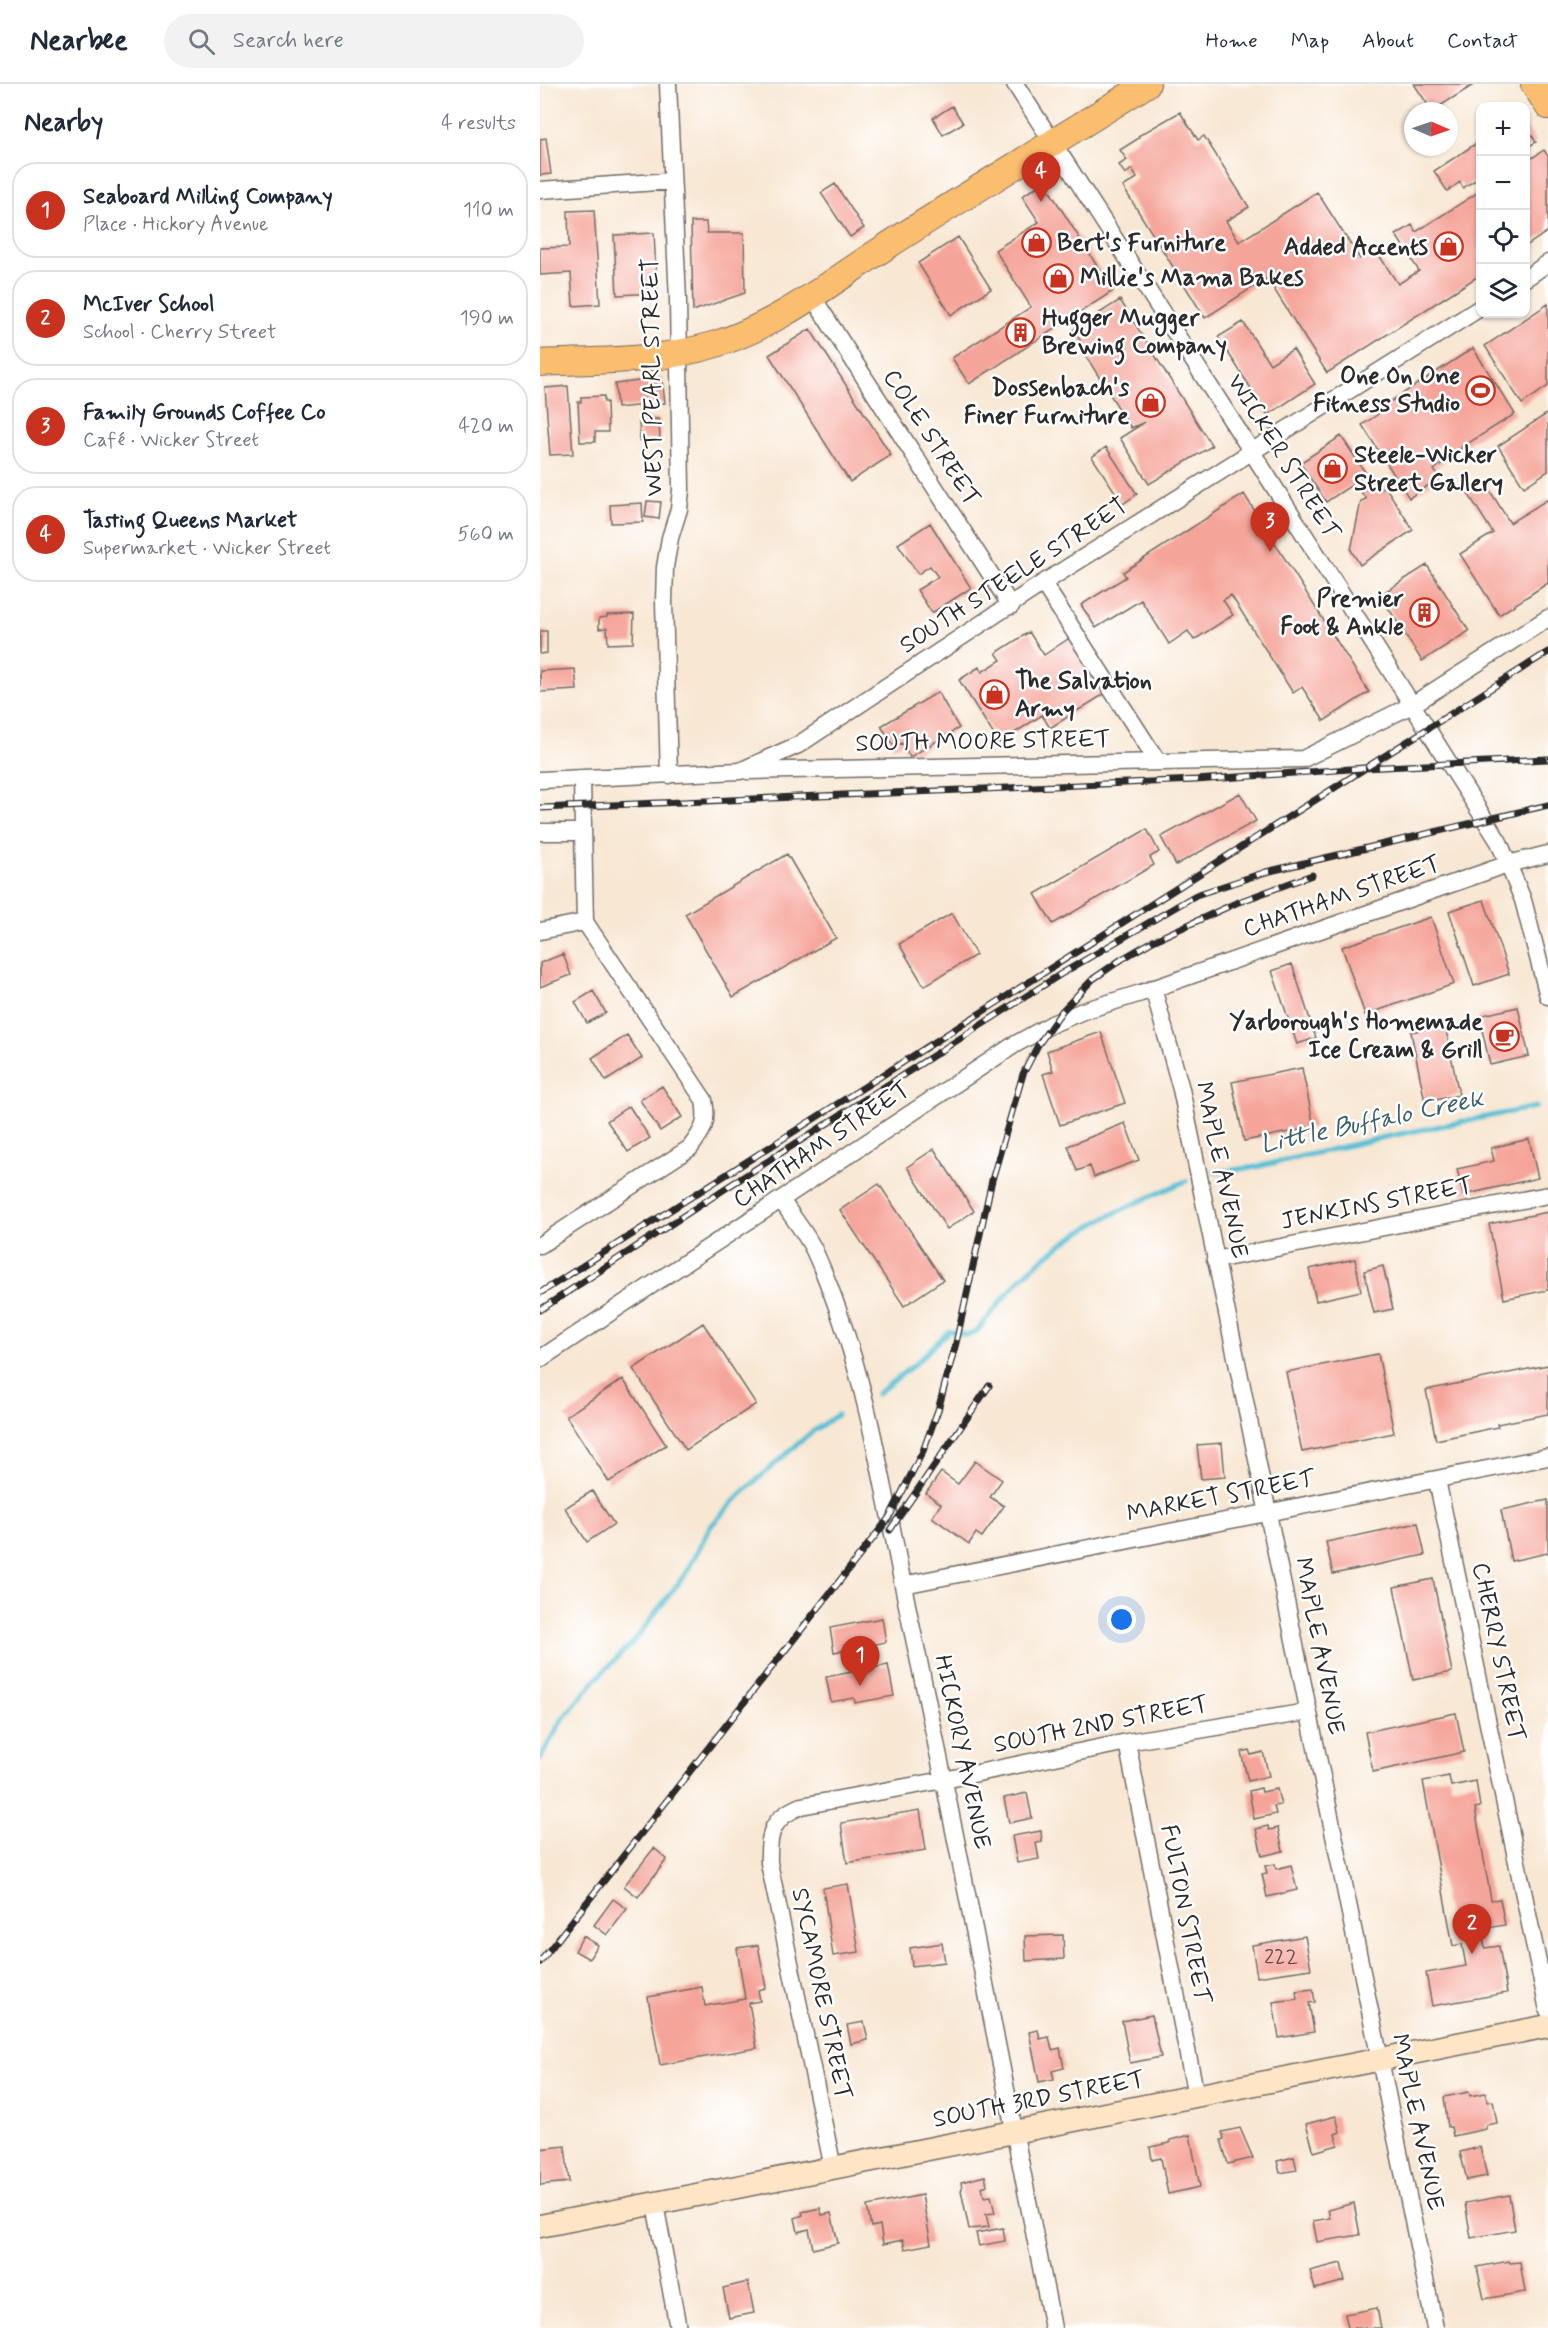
<!DOCTYPE html>
<html lang="en">
<head>
<meta charset="utf-8">
<style>
  body { margin:0; font-family:Mynerve,sans-serif; background:#f2f2f3; color:#1f2937 }
  .controls { position:absolute; right:18px; top:18px; display:grid; overflow:hidden; border-radius:12px; box-shadow:0 2px 4px #0004 }
  .controls button { width:54px; height:54px; display:grid; place-items:center; padding:0; border:0; border-bottom:2px solid #e0e1e3; background:#fff; color:#1f2937; font:30px sans-serif }
  .compass { position:absolute; left:864px; top:18px; width:54px; height:54px; border-radius:50%; background:#fff; box-shadow:0 2px 4px #0004; rotate:92deg }
  .you { position:absolute; left:582px; top:1536px; width:21px; height:21px; margin:-15px; border:4px solid #fff; border-radius:50%; background:#1a73e8; box-shadow:0 0 0 9px #1a73e833 }
  .badge { display:grid; place-items:center; width:39px; height:39px; border-radius:50%; background:#c8321e; color:#fff; font-size:20px; font-weight:700 }
  .pin { position:absolute; translate:-50% -50px; filter:drop-shadow(0 2px 3px #0008) }
  .pin::after { content:''; position:absolute; top:32px; width:21px; height:18px; background:inherit; clip-path:polygon(0 0,100% 0,50% 100%) }
  .list { margin:0; padding:0; list-style:none }
  h2 { display:flex; justify-content:space-between; align-items:center; height:78px; margin:0; padding:0 24px; font-size:26px }
  h2 small { font-size:20px; font-weight:400; color:#747a83 }
  .list li { display:grid; grid-template-columns:39px 1fr auto; gap:18px; align-items:center; box-sizing:border-box; height:96px; margin:0 12px 12px; padding:0 12px; border:2px solid #e0e1e3; border-radius:24px }
  .list b { display:block; font-size:22px; white-space:nowrap }
  .list p { margin:0; font-size:20px; white-space:nowrap; color:#747a83 }
  .list em { font-size:20px; font-style:normal; color:#747a83 }
  .icon { flex:none; width:33px; height:33px; fill:none; stroke:currentColor; stroke-width:2; stroke-linecap:round; stroke-linejoin:round }
  .map { position:relative; flex:none; width:1008px; height:2244px; overflow:hidden }
  header { display:flex; align-items:center; gap:36px; box-sizing:border-box; height:84px; padding:0 30px; background:#fff; border-bottom:2px solid #e0e1e3 }
  header strong { font-size:28px }
  nav { display:flex; gap:33px; margin-inline-start:auto; font-size:21px }
  .search { width:420px; height:54px; background:#f2f2f3; display:flex; align-items:center; gap:15px; box-sizing:border-box; padding:0 21px; border-radius:33px; color:#747a83; font-size:22px }
  main { display:flex }
  aside { flex:1; background:#fff }
  .map>svg:first-child { display:block }
</style>
</head>
<body>
<header>
<strong>Nearbee</strong>
<div class="search"><svg class="icon" aria-label="search" viewBox="0 0 24 24"><circle cx="10" cy="10" r="6"/><path d="M15 15l6 6"/></svg>Search here</div>
<nav><a>Home</a><a>Map</a><a>About</a><a>Contact</a></nav>
</header>
<main>
<aside>
<h2>Nearby<small>4 results</small></h2>
<ul class="list">
<li><span class="badge">1</span><div><b>Seaboard Milling Company</b><p>Place · Hickory Avenue</p></div><em>110 m</em></li>
<li><span class="badge">2</span><div><b>McIver School</b><p>School · Cherry Street</p></div><em>190 m</em></li>
<li><span class="badge">3</span><div><b>Family Grounds Coffee Co</b><p>Café · Wicker Street</p></div><em>420 m</em></li>
<li><span class="badge">4</span><div><b>Tasting Queens Market</b><p>Supermarket · Wicker Street</p></div><em>560 m</em></li>
</ul>
</aside>
<div class="map">
<svg width="1008" height="2244" viewBox="0 0 1008 2244">
  <rect width="100%" height="100%" fill="#fff"/>
  <filter id="ink" filterUnits="userSpaceOnUse"><feTurbulence type="fractalNoise" baseFrequency=".0167" numOctaves="2"/><feDisplacementMap in="SourceGraphic" scale="12" xChannelSelector="R" yChannelSelector="G"/><feConvolveMatrix kernelMatrix="1 2 1 2 8 2 1 2 1" color-interpolation-filters="sRGB"/></filter>
  <filter id="wash" filterUnits="userSpaceOnUse"><feTurbulence type="fractalNoise" baseFrequency=".008" numOctaves="4" result="noise"/><feDisplacementMap in="SourceGraphic" scale="24" xChannelSelector="R" yChannelSelector="G"/><feGaussianBlur stdDeviation="1.35" result="paint"/><feColorMatrix in="noise" values="0 0 0 0 0 0 0 0 0 0 0 0 0 0 0 0 0 1.4 0 .05"/><feComposite in="paint" operator="in"/></filter>
  <g filter="url(#wash)">
    <rect width="100%" height="100%" fill="#f8e7d3"/>
    <g fill="none" stroke-linecap="round" stroke-linejoin="round">
      <path stroke="#58c0d4" stroke-width="5" d="M675,1088l41,-5 129,-30 151,-30
        M337,1310l39,-31 33,-32 18,4 10,-4c17,-20 34,-45 54,-62 47,-43 98,-63 155,-88
        M0,1675l21,-38 34,-41 40,-40 51,-67 24,-46 31,-33 68,-60 28,-19"/>
    </g>
    <g id="blocks">
      <path fill="#f5a499" d="M874,0h61l-43,27z
        M412,22l11,17 -20,12 -10,-17z
        M640,28l18,28 6,-4 45,71 -23,14 13,21 78,-50 43,67 15,-10 23,35 21,-13 -23,-36 16,-10 4,7 64,-41v84l-153,98 -60,-95 -62,40 -82,-131 14,-9 -5,-9 -7,5 -6,-9 8,-5 -7,-10 19,-12 -1,-2z
        M986,42l10,16 -10,6z
        M6,54l5,36 -11,1v-36z
        M940,57v36l-17,11 -3,-6 -13,9 -13,-20z
        M1004,66l4,6v75l-22,15v-84z
        M504,98l69,109 -144,93 -17,-26 79,-51 -36,-57 44,-28 -17,-26z
        M295,100l29,44 -14,9 -29,-44z
        M54,126l6,94 -27,2 -2,-33 -31,2v-27l29,-1 -1,-36z
        M151,138h15l1,11h37l1,60 -52,18z
        M114,149l3,60 -40,2 -3,-60z
        M418,153l33,52 -40,26 -33,-52z
        M580,216l92,146 -63,38 -29,-46 25,-16 -14,6 -52,-83 3,-2 -9,-13z
        M1008,220v82l-26,18 -37,-58z
        M703,238l27,42 23,-15 22,35 -47,31 -50,-78z
        M270,245l81,126 -41,27 -81,-127z
        M933,264l42,66 -53,33 -28,23 6,8 -31,20 -47,-73 15,-10 14,-14z
        M122,294l3,25 -48,5 -2,-24z
        M28,302l5,68 -23,1 -5,-67z
        M64,312v6h3l1,30h-13v10h-15l-2,-40h3v-5z
        M1008,329v58l-24,16 -26,-41z
        M119,335l1,21 -20,1 -1,-21z
        M801,352l26,39 -41,27 -26,-39z
        M566,363l31,47 -14,10 -31,-47z
        M944,397l26,42 38,-24v84l-49,32 -39,-61 33,-21 -26,-41z
        M837,398l4,7 4,-3 28,44 -53,35 -9,-15 10,-49 5,-2 -5,-7z
        M704,410l125,198 -45,29 -22,-34 -9,6 -62,-98 -8,5 10,15 -39,25 -6,-9 -19,13 -28,-44 -45,28 -15,-23 45,-28 -3,-5z
        M107,417l14,1 -2,17 -14,-2z
        M102,419l1,19 -32,1 -1,-18z
        M390,439l41,65 -39,25 -15,-23 21,-13 -8,-11 -12,8 -20,-30z
        M887,481l42,66 -47,30 -42,-66z
        M94,530l-1,29 -25,1 -1,-16 -8,1v-11l8,-1v-2z
        M0,547h7v22l-7,1z
        M489,548l15,23 27,-18 35,56 -56,35 -8,-13 -43,28 -40,-63 20,-13 3,5 19,-12 -5,-7z
        M35,585l2,21 -37,2v-21z
        M398,608l21,36 -49,29 -8,-14 -8,4 -13,-21z
        M700,709l16,28 -80,44 -15,-28z
        M607,745l12,23 -9,5 4,8 -101,59 -18,-30z
        M247,770l49,84 -103,59 -48,-83z
        M944,816l25,74 -35,12 -25,-75z
        M412,829l24,42 -52,31 -25,-42z
        M891,833l23,67 -89,31 -23,-68z
        M23,870l8,21 -31,12v-24z
        M752,880l24,74 -19,6 -25,-73z
        M53,907l13,22 -19,10 -12,-21z
        M978,923l11,49 -39,9 -11,-49z
        M905,941l14,70 -34,7 -14,-70z
        M561,948l24,71 -65,22 -17,-51 10,-3 -6,-20z
        M87,951l15,23 -36,23 -14,-23z
        M762,984l12,59 -70,14 -12,-59z
        M122,1002l20,31 -22,14 -20,-31z
        M89,1022l21,32 -22,14 -21,-31z
        M585,1039l14,37 -45,17 -4,-11 -13,5 -9,-25z
        M989,1055l9,39 -75,17 -6,-26 37,-8 -3,-13z
        M394,1065l40,62 -27,18 -40,-62z
        M339,1100l64,96 -39,26 -64,-96z
        M1008,1128v78l-44,9 -15,-75z
        M815,1175l6,32 -45,10 -7,-32z
        M843,1182l10,43 -19,4 -10,-42z
        M163,1239l53,81 -70,46 -53,-81z
        M838,1270l16,79 -92,19 -16,-80z
        M1008,1281v49l-51,10 1,3 -62,13 -10,-50z
        M83,1295l43,66 -57,37 -43,-66z
        M682,1359l3,34 -24,2 -4,-34z
        M435,1377l27,19 -12,17 14,9 -22,31 -6,-4 -7,11 -37,-27 9,-13 -15,-11 15,-21 17,12z
        M52,1407l22,33 -27,18 -22,-34z
        M1008,1416v53l-37,8 -10,-51z
        M878,1439l7,32 -92,19 -7,-32z
        M893,1495l19,93 -39,8 -19,-93z
        M342,1534l4,24 -52,10 -4,-24z
        M348,1581l6,31 -39,7 -1,-5 -23,4 -5,-25z
        M916,1629l8,39 -91,20 -8,-40z
        M709,1666l2,5 12,-3 6,24 -21,5 -7,-29z
        M909,1692l2,10 25,-5 4,26 -5,1 16,92 9,-1 5,26 -24,4 4,19 14,-2 8,47 -75,13 -6,-33 40,-7 -4,-22 -9,2 -30,-165z
        M721,1704l1,4 15,-3 4,16 -7,1 2,8 -22,5 -5,-28z
        M487,1709l5,25 -23,5 -5,-25z
        M380,1726l6,40 -79,13 -6,-40z
        M728,1742l1,4 9,-2 5,23 -21,5 -6,-27z
        M501,1747l1,11 -6,1 3,16 -22,4 -5,-27z
        M114,1764l13,11 -29,38 -14,-11z
        M735,1780l1,5 15,-4 6,25 -30,7 -5,-23 5,-1 -2,-7z
        M308,1800l11,68 -26,4 -10,-68z
        M73,1815l14,10 -20,26 -13,-10z
        M523,1851l1,24 -38,2 -1,-25z
        M43,1852l15,9 -9,14 -14,-8z
        M765,1852l6,33 -54,8 -5,-32z
        M402,1859l3,19 -33,4 -2,-18z
        M218,1861l8,43 -8,2 2,11 -11,2 8,45 -97,17 -12,-68 54,-10 3,19 40,-7 -8,-51z
        M773,1905l2,13 -6,1 5,29 -35,6 -6,-36 24,-3 -1,-8z
        M612,1931l9,42 -31,6 -8,-42z
        M324,1938l4,18 -17,4 -4,-19z
        M498,1946l2,9 9,-2 3,13 8,-2 4,20 -12,3 2,8 -15,3 -10,-50z
        M929,2008l1,4 16,-3 1,9 6,-1 4,22 -11,2v4l-33,7 -2,-9h-3l-4,-30z
        M796,2032l4,16 -5,2 3,11 -24,7 -8,-28z
        M700,2044l13,30 -25,6 -7,-24 3,-1 -2,-7z
        M650,2051l10,52 -32,7 -7,-36 -9,2 -2,-13 20,-4v-3z
        M25,2062l4,36 -29,3v-36z
        M940,2063l7,29 -20,4 -7,-28z
        M754,2073l3,13 -17,3 -3,-12z
        M445,2092l2,9 -5,2 2,10 7,-1 4,17 -9,1 3,13 -20,2 -8,-39 1,-1 -1,-7z
        M382,2111l9,49 -26,5 -2,-9 -20,4 -3,-19 -9,2 -4,-21z
        M969,2111l6,35 -44,8 -6,-35z
        M814,2119l6,32 -43,7 -4,-21 17,-3 -2,-8z
        M280,2124l2,7 9,-2 7,30 -25,6 -4,-20 -11,3 -3,-14 8,-3 -1,-3z
        M463,2144l2,13 -26,5 -3,-13z
        M969,2177l1,2 10,-1 5,30 -41,7 -7,-32z
        M801,2179l4,18 -30,8 -5,-18z
        M208,2198l6,31 -25,5 -6,-30z
        M837,2224l4,20h-33l-3,-14z"/>
    </g>
  </g>
  <g filter="url(#ink)">
    <use href="#blocks" fill-opacity="0" stroke="#736d66" stroke-width="1.5"/>
    <g fill="none" stroke-linecap="round" stroke-linejoin="round">
      <defs>
        <path id="street" d="M128,0l10,216 3,190 -2,19 -9,29 -5,29 -1,35 5,173
          M475,0l237,368 247,390 24,58 25,96
          M0,106l132,-9
          M986,194l22,-15
          M272,212l199,310
          M503,499l115,179
          M207,687l556,-12 109,-54 136,-87
          M0,696l200,-9 58,-26 245,-162 437,-275
          M0,748h42
          M0,847l45,-9
          M613,904l28,101 254,1239
          M242,1117c10,16 24,32 32,49 54,118 71,253 98,379 50,232 95,466 141,699
          M0,1161l150,-97c14,-19 18,-25 14,-48l-119,-178 -3,-143
          M675,1176l333,-65
          M0,1275l474,-314 38,-21 31,-13 58,-18 367,-129 40,-10
          M897,1396l111,530
          M363,1501l645,-128
          M587,1658l69,354
          M293,2084l-64,-305c-1,-31 3,-45 32,-57l143,-26 183,-38 180,-30
          M115,2120l23,124"/>
        <path id="secondary" d="M0,2142l1008,-200"/>
        <path id="primary" d="M994,0l14,22
          M0,279c58,-3 120,-1 176,-19 61,-19 111,-59 165,-94 87,-57 178,-110 266,-166"/>
      </defs>
      <use href="#street" stroke="#736d66" stroke-width="19"/>
      <use href="#secondary" stroke="#736d66" stroke-width="25"/>
      <use href="#primary" stroke="#736d66" stroke-width="28"/>
      <use href="#street" stroke="#fff" stroke-width="16"/>
      <use href="#secondary" stroke="#fde5c5" stroke-width="22"/>
      <use href="#primary" stroke="#fbbd6e" stroke-width="26"/>
      <defs>
        <path id="rail" d="M0,724l656,-28 168,-12 184,-9
          M0,1209l1008,-641
          M0,1226l186,-122 335,-214 135,-79 70,-23 282,-67
          M350,1446l99,-144
          M0,1878l349,-444 34,-67 15,-41 18,-67 36,-163 31,-106 15,-29 24,-34 31,-32 29,-20 31,-18 83,-38 76,-28"/>
      </defs>
      <use href="#rail" stroke="#2b2b2b" stroke-width="7"/>
      <use href="#rail" stroke="#fff" stroke-width="4.5" stroke-dasharray="14" stroke-linecap="butt"/>
    </g>
  </g>
  <defs>
    <symbol id="shop-ring" viewBox="-11 -11 22 22"><circle r="9.5" fill="#fff" stroke="#c8321e" stroke-width="1.5"/><path d="M-5-2.5h2.3a2.7 3.5 0 0 1 5.4 0H5L5.5 6h-11ZM-1.5-2.5h3a1.5 2.3 0 0 0-3 0Z" fill="#c8321e"/></symbol>
    <symbol id="building-ring" viewBox="-11 -11 22 22"><circle r="9.5" fill="#fff" stroke="#c8321e" stroke-width="1.5"/><path d="M-4-6H4V6H1V3H-1V6H-4ZM-2.5-4.3h1.7v1.8h-1.7ZM.8-4.3h1.7v1.8H.8ZM-2.5-1h1.7V.8h-1.7ZM.8-1h1.7V.8H.8Z" fill="#c8321e"/></symbol>
    <symbol id="stadium-ring" viewBox="-11 -11 22 22"><circle r="9.5" fill="#fff" stroke="#c8321e" stroke-width="1.5"/><path d="M0-5a6.5 5 0 1 0 0 10a6.5 5 0 1 0 0-10ZM-3.5-1.8h7v3.6h-7Z" fill="#c8321e"/></symbol>
    <symbol id="cafe-ring" viewBox="-11 -11 22 22"><circle r="9.5" fill="#fff" stroke="#c8321e" stroke-width="1.5"/><path d="M-5.5-4.5H6V0H3Q3 3.5 0 3.5H-2.5Q-5.5 3.5-5.5 0ZM3-3.2v2h1.7v-2ZM-6 4.5H4V6H-6Z" fill="#c8321e"/></symbol>
  </defs>
  <g fill-rule="evenodd">
    <use href="#shop-ring" x="480" y="142" width="33" height="33"/>
    <use href="#shop-ring" x="892" y="146" width="33" height="33"/>
    <use href="#shop-ring" x="502" y="178" width="33" height="33"/>
    <use href="#building-ring" x="464" y="232" width="33" height="33"/>
    <use href="#stadium-ring" x="924" y="290" width="33" height="33"/>
    <use href="#shop-ring" x="594" y="302" width="33" height="33"/>
    <use href="#shop-ring" x="776" y="368" width="33" height="33"/>
    <use href="#building-ring" x="868" y="512" width="33" height="33"/>
    <use href="#shop-ring" x="438" y="594" width="33" height="33"/>
    <use href="#cafe-ring" x="948" y="936" width="33" height="33"/>
  </g>
  <g text-anchor="middle" dominant-baseline="central" stroke-width="5" stroke-linejoin="round" paint-order="stroke">
    <g font-size="21" fill="#5e4946">
      <text x="741" y="1873">222</text>
    </g>
    <g font-size="24" font-weight="bold" fill="#2b2b2b" stroke="#fff" text-anchor="start">
      <text x="517" y="159">Bert's Furniture</text>
      <text x="888" y="163" text-anchor="end">Added Accents</text>
      <text x="540" y="194">Millie's Mama Bakes</text>
      <text x="502" y="234">Hugger Mugger<tspan x="502" dy="28">Brewing Company</tspan></text>
      <text x="920" y="292" text-anchor="end">One On One<tspan x="920" dy="28">Fitness Studio</tspan></text>
      <text x="589" y="304" text-anchor="end">Dossenbach's<tspan x="589" dy="28">Finer Furniture</tspan></text>
      <text x="814" y="371">Steele-Wicker<tspan x="814" dy="28">Street Gallery</tspan></text>
      <text x="864" y="515" text-anchor="end">Premier<tspan x="864" dy="28">Foot &amp; Ankle</tspan></text>
      <text x="475" y="597">The Salvation<tspan x="475" dy="28">Army</tspan></text>
      <text x="943" y="938" text-anchor="end">Yarborough's Homemade<tspan x="943" dy="28">Ice Cream &amp; Grill</tspan></text>
    </g>
    <g font-size="24" fill="#2b2b2b" stroke="#fff">
      <text transform="translate(113 293) rotate(-91)">WEST PEARL STREET</text>
      <text transform="translate(391 354) rotate(57)">COLE STREET</text>
      <text transform="translate(743 373) rotate(58)">WICKER STREET</text>
      <text transform="translate(474 492) rotate(-33)">SOUTH STEELE STREET</text>
      <text transform="translate(443 658) rotate(-1)">SOUTH MOORE STREET</text>
      <text transform="translate(802 813) rotate(-19)">CHATHAM STREET</text>
      <text transform="translate(282 1061) rotate(-34)">CHATHAM STREET</text>
      <text transform="translate(681 1086) rotate(78)">MAPLE AVENUE</text>
      <text transform="translate(837 1120) rotate(-11)">JENKINS STREET</text>
      <text transform="translate(681 1413) rotate(-11)">MARKET STREET</text>
      <text transform="translate(779 1562) rotate(79)">MAPLE AVENUE</text>
      <text transform="translate(958 1568) rotate(78)">CHERRY STREET</text>
      <text transform="translate(561 1641) rotate(-11)">SOUTH 2ND STREET</text>
      <text transform="translate(422 1668) rotate(78)">HICKORY AVENUE</text>
      <text transform="translate(645 1830) rotate(79)">FULTON STREET</text>
      <text transform="translate(281 1910) rotate(78)">SYCAMORE STREET</text>
      <text transform="translate(499 2016) rotate(-11)">SOUTH 3RD STREET</text>
      <text transform="translate(877 2038) rotate(78)">MAPLE AVENUE</text>
    </g>
    <g font-size="26" font-style="italic" fill="#3b5f66" stroke="#fff">
      <text transform="translate(832 1038) rotate(-12)">Little Buffalo Creek</text>
    </g>
  </g>
</svg>
<div class="controls">
<button>+</button>
<button>−</button>
<button><svg class="icon" aria-label="locate" viewBox="0 0 24 24"><circle cx="12" cy="12" r="6"/><path d="M12 2v4M12 18v4M2 12h4M18 12h4"/></svg></button>
<button><svg class="icon" aria-label="layers" viewBox="0 0 24 24"><path d="M12 4l9 5-9 5-9-5zM3 14l9 5 9-5"/></svg></button>
</div>
<svg class="compass" viewBox="-18 -18 36 36"><path d="M0-13l5 13h-10z" fill="#e53935"/><path d="M0 13l5-13h-10z" fill="#747a83"/></svg>
<div class="you"></div>
<div class="pin badge" style="left:320px;top:1602px">1</div>
<div class="pin badge" style="left:932px;top:1870px">2</div>
<div class="pin badge" style="left:730px;top:468px">3</div>
<div class="pin badge" style="left:501px;top:118px">4</div>
</div>
</main>
</body>
</html>
